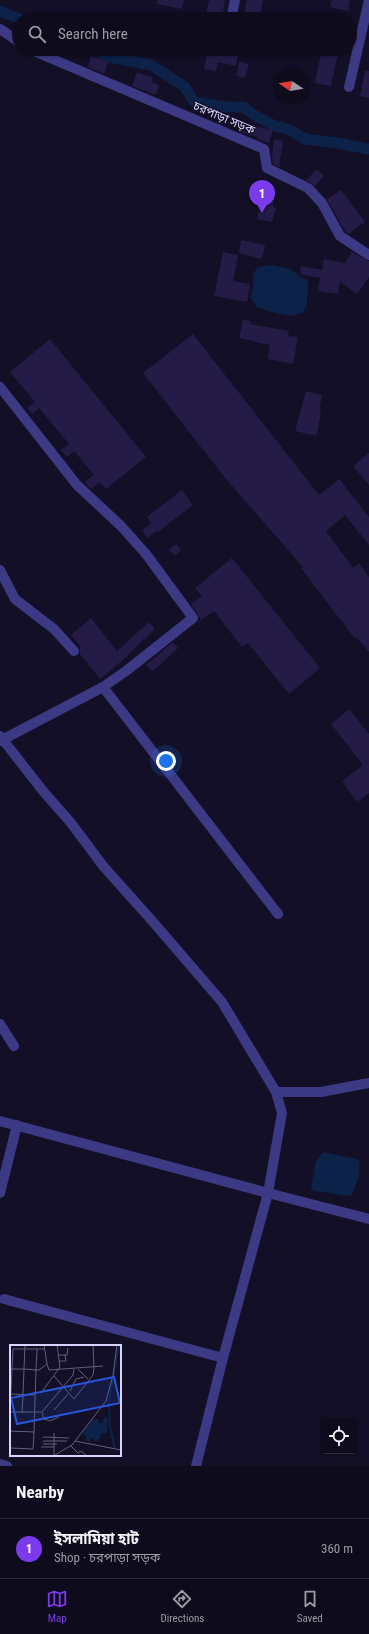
<!DOCTYPE html>
<html lang="en">
<head>
<meta charset="utf-8">
<style>
  body { margin:0; font-family:"Roboto Condensed","Noto Sans Bengali",sans-serif; background:#171425; color:#f1f3f6 }
  .controls { position:absolute; right:12px; bottom:12px; display:grid; overflow:hidden; border-radius:4px; box-shadow:0 1px 3px #0004 }
  .controls button { width:36px; height:36px; display:grid; place-items:center; padding:0; border:0; border-bottom:1px solid #2e2b3b; background:#0e0b1c; color:#f1f3f6; font:20px sans-serif }
  .compass { position:absolute; left:273px; top:68px; width:36px; height:36px; border-radius:50%; background:#0e0b1c; box-shadow:0 1px 3px #0004; rotate:282deg }
  .you { position:absolute; left:166px; top:761px; width:14px; height:14px; margin:-10px; border:3px solid #fff; border-radius:50%; background:#1a73e8; box-shadow:0 0 0 6px #1a73e833 }
  .badge { display:grid; place-items:center; width:26px; height:26px; border-radius:50%; background:#7c3aed; color:#fff; font-size:13px; font-weight:700 }
  .pin { position:absolute; translate:-50% -33px; filter:drop-shadow(0 1px 2px #0008) }
  .pin::after { content:''; position:absolute; top:21px; width:14px; height:12px; background:inherit; clip-path:polygon(0 0,100% 0,50% 100%) }
  .list { margin:0; padding:0; list-style:none }
  h2 { display:flex; justify-content:space-between; align-items:center; height:52px; margin:0; padding:0 16px; font-size:17px }
  h2 small { font-size:13px; font-weight:400; color:#9b9ba3 }
  .list li { display:grid; grid-template-columns:26px 1fr auto; gap:12px; align-items:center; box-sizing:border-box; height:60px; padding:0 16px; border-top:1px solid #2e2b3b }
  .list b { display:block; font-size:15px; white-space:nowrap }
  .list p { margin:0; font-size:13px; white-space:nowrap; color:#9b9ba3 }
  .list em { font-size:13px; font-style:normal; color:#9b9ba3 }
  .icon { flex:none; width:22px; height:22px; fill:none; stroke:currentColor; stroke-width:2; stroke-linecap:round; stroke-linejoin:round }
  .map { position:relative; flex:none; width:369px; height:1466px; overflow:hidden }
  .search { position:absolute; background:#0e0b1c; box-shadow:0 1px 3px #0004; left:12px; right:12px; top:12px; height:44px; display:flex; align-items:center; gap:10px; box-sizing:border-box; padding:0 14px; border-radius:22px; color:#9b9ba3; font-size:15px }
  .sheet { height:112px; background:#0e0b1c }
  nav { display:flex; justify-content:space-around; align-items:center; box-sizing:border-box; height:56px; border-top:1px solid #2e2b3b; background:#0e0b1c; font-size:11px; color:#9b9ba3 }
  nav a { display:grid; justify-items:center; gap:2px }
  nav .on { color:#7c3aed }
  .map>svg:first-child { display:block }
</style>
</head>
<body>
<div class="map">
<svg width="369" height="1466" viewBox="0 0 369 1466">
  <rect width="100%" height="100%" fill="#130f26"/>
  <path fill="#0c2248" d="M271,265l20,4 9,8 8,3 -1,24 -4,9 -12,3 -20,-4 -14,-5 -7,-10c9,-16 -7,-30 21,-32z
    M323,1152l34,7 3,3 -2,17 -6,16 -5,1 -36,-6 5,-29z"/>
  <g fill="none" stroke-linecap="round" stroke-linejoin="round">
    <path stroke="#0c2248" stroke-width="11" d="M0,11l20,8
      M96,49l13,8 42,8 34,22 9,15 32,5h18l10,8 19,10 17,5 15,9 32,4 32,6"/>
  </g>
  <path fill="#241b47" d="M157,0h27l-2,9 -25,-5z
    M209,0h16l-3,19h-17z
    M247,0h16l-4,19h-16z
    M332,0h18l-2,11 -18,-4z
    M208,49h10l20,4 -2,13 -18,-4 -2,9 -12,-2z
    M322,49h17l-8,37 -16,-3z
    M91,56l17,6 -4,12 -16,-7z
    M239,62l10,2 -4,14 -9,-2z
    M365,71h4v27l-9,-2z
    M137,72l16,6 -2,4 8,3 -3,10 -24,-9z
    M245,124l28,6 -4,13 -12,-4 1,-2 -15,-4z
    M274,139l9,2 -4,26 -6,-3 -1,-8z
    M317,169l7,7 -9,10 -9,-6z
    M263,188l12,2 -2,17 3,1 -4,14 -15,-3z
    M341,190l24,32 -17,12 -3,-3 -18,-32z
    M241,240l24,5 -3,14 -23,-6z
    M223,252l15,3 -5,26 17,3 -3,18 -33,-6z
    M352,252l17,9v16l-12,17 -17,-12 -2,12 -20,-3 2,-13 -20,-4 1,-8 21,4 2,-11 21,4z
    M243,320l8,1 -1,3 39,7 -1,5 10,1 -5,27 -25,-5 2,-14 -31,-7z
    M193,334l126,161 20,-16 30,38v28l-24,-30 -19,16 27,37 6,-5 10,14v75l-12,-14 -2,1 -54,-71 2,-1 -77,-88 -83,-106z
    M50,339l96,118 -40,32 -6,-7 -9,7 -6,-7 9,-7 -20,-24 -7,6 -6,-7 8,-6 -30,-36 -7,6 -5,-6 8,-6 -25,-30z
    M306,391l16,4 -2,12 1,1 -1,11 -4,17 -21,-5z
    M369,453v32l-16,-19z
    M182,490l11,15 -35,27 -1,-1 -10,7 -5,-8 9,-7 -4,-6z
    M176,544l5,6 -6,6 -6,-6z
    M232,558l88,110 -31,26 -41,-51 -6,4 -28,-36 -13,9 -10,-16 11,-8 -7,-8z
    M91,618l26,33 32,-29 6,7 -31,30 -24,20 -20,-25v-8l-9,-11z
    M173,642l5,6 -26,24 -6,-7z
    M349,709l20,25v59l-12,9 -15,-21 21,-16 -32,-41z"/>
  <g fill="none" stroke-linecap="round" stroke-linejoin="round">
    <path stroke="#3d3a85" stroke-width="10" d="M231,19l4,-19
      M0,29l19,13
      M29,49l235,100 3,19 41,20 14,15 18,33 29,19
      M349,87l20,-87
      M0,387l77,98 44,41 25,28 47,64 -67,53 -23,16 -103,54
      M0,570l15,29 39,30 20,22
      M103,687l175,227
      M0,736l43,55 28,32 33,44 50,56 68,79 54,90h45l48,-9
      M0,1024l14,22
      M0,1121l268,72 101,26
      M0,1193l17,-68
      M4,1299l219,59
      M0,1464l7,2
      M196,1466l27,-108 45,-165 14,-80 -6,-21"/>
  </g>
  <g text-anchor="middle" dominant-baseline="central" stroke-width="3" stroke-linejoin="round" paint-order="stroke">
    <g font-size="12" fill="#d9d4ff" stroke="#130f26">
      <text transform="translate(224 118) rotate(23)">চরপাড়া সড়ক</text>
    </g>
  </g>
  <g transform="translate(10 1345)">
    <rect width="111" height="111" fill="#130f26"/>
    <path d="M94,72l4,1 -1,15h-6l-3,9 -7,-4 -1,4 -5,-1 1,-5 -4,-3 11,-14h5l1,4h4z" fill="#0c2248"/>
    <path fill="none" stroke="#0c2248" stroke-width="2" d="M105,104l-5,-22 -1,-27 10,-55"/>
    <path fill="none" stroke="#625e7d" stroke-width="1" d="M83,0l1,23M27,4l-1,21h3l8,-6 -3,-19M48,10h9l1,-7M49,16h7l-1,-6M37,19l2,6 54,-4M0,24h2l-2,43M68,24l10,10M44,31l20,23 19,-24 1,-7M60,46l6,-12 8,-2M31,48l19,-26 -3,-22M1,49l24,1M13,49l1,-25h-12l1,-20h31M44,65l14,-16M1,67h30M12,68l1,-17M49,72l-9,4 -6,-2 -2,-7 31,-37 1,-6M0,86l24,1 2,-62 -12,-1 1,-24M33,92l26,1M33,96h24M65,96l46,9M33,99h14M61,101l7,7 3,-2 6,5M31,102h13M0,103l23,1 1,-17M44,110v-22M43,111l19,-11 34,-44 7,-26 4,-30"/>
    <path fill="#2655da" fill-opacity="0.15" stroke="#2655da" stroke-width="2" d="M104,32l6,26 -103,21 -6,-26z"/>
    <rect width="111" height="111" fill="none" stroke="#d9d4ff" stroke-width="2"/>
  </g>
</svg>
<div class="controls">
<button><svg class="icon" aria-label="locate" viewBox="0 0 24 24"><circle cx="12" cy="12" r="6"/><path d="M12 2v4M12 18v4M2 12h4M18 12h4"/></svg></button>
</div>
<svg class="compass" viewBox="-18 -18 36 36"><path d="M0-13l5 13h-10z" fill="#e53935"/><path d="M0 13l5-13h-10z" fill="#9b9ba3"/></svg>
<div class="you"></div>
<div class="pin badge" style="left:262px;top:213px">1</div>
<div class="search"><svg class="icon" aria-label="search" viewBox="0 0 24 24"><circle cx="10" cy="10" r="6"/><path d="M15 15l6 6"/></svg>Search here</div>
</div>
<section class="sheet">
<h2>Nearby<small></small></h2>
<ul class="list">
<li><span class="badge">1</span><div><b>ইসলামিয়া হাট</b><p>Shop · চরপাড়া সড়ক</p></div><em>360 m</em></li>
</ul>
</section>
<nav>
<a class="on"><svg class="icon" aria-label="map" viewBox="0 0 24 24"><path d="M3 6l6-2 6 2 6-2v14l-6 2-6-2-6 2zM9 4v14M15 6v14"/></svg>Map</a>
<a><svg class="icon" aria-label="directions" viewBox="0 0 24 24"><path d="M12 3l9 9-9 9-9-9zM9 14v-3h6M13 9l2 2-2 2"/></svg>Directions</a>
<a><svg class="icon" aria-label="saved" viewBox="0 0 24 24"><path d="M7 4h10v16l-5-4-5 4z"/></svg>Saved</a>
</nav>
</body>
</html>
